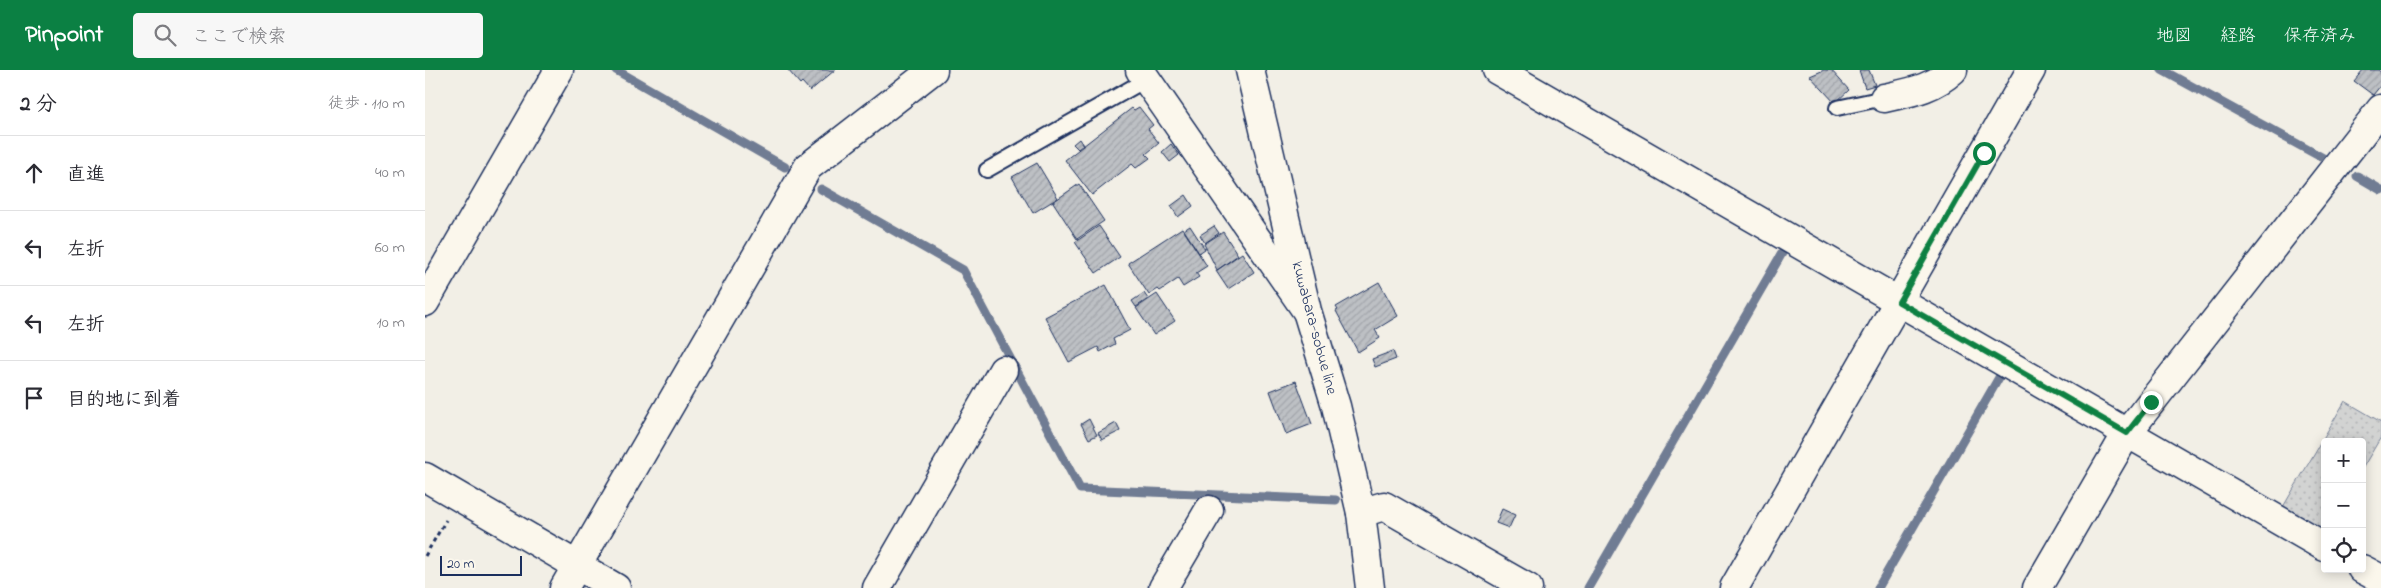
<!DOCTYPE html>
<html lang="ja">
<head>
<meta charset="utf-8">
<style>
  body { margin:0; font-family:"Indie Flower","Klee One",sans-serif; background:#f7f7f7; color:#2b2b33 }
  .controls { position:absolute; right:15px; bottom:15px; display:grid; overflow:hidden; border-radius:5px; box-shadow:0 2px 12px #0003 }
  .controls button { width:45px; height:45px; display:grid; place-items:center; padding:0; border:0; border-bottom:1px solid #e1e1e2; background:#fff; color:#2b2b33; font:25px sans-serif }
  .scale { position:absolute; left:15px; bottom:12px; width:82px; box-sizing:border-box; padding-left:5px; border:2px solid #1b2f5e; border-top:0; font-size:14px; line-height:18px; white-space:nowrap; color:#1b2f5e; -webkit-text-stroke:4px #fbf7ec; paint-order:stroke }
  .stop { position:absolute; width:15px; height:15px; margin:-11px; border:4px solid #0b8043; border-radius:50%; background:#fff }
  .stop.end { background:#0b8043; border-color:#fff; box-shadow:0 1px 5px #0008 }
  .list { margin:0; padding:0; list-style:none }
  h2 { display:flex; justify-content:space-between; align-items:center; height:65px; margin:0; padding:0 20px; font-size:21px }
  h2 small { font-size:16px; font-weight:400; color:#7c7c81 }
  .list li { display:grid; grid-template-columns:32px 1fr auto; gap:15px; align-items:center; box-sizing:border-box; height:75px; padding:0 20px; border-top:1px solid #e1e1e2 }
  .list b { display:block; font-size:19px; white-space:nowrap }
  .list em { font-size:16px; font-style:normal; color:#7c7c81 }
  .icon { flex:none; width:28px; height:28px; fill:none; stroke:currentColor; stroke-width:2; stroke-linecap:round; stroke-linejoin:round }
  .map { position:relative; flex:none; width:1956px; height:518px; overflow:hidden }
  header { display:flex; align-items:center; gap:30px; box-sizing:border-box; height:70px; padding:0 25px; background:#0b8043; color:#fff }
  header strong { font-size:24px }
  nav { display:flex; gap:28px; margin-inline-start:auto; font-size:18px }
  .search { width:350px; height:45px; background:#f7f7f7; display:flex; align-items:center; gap:12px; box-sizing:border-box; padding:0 18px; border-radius:5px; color:#7c7c81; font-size:19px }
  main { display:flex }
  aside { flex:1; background:#fff }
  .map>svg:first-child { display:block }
</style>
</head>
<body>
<header>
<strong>Pinpoint</strong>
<div class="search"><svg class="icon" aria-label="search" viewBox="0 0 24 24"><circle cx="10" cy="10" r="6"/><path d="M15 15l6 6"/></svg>ここで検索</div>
<nav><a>地図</a><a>経路</a><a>保存済み</a></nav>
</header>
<main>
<aside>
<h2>2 分<small>徒歩 · 110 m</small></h2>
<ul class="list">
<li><svg class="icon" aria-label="ahead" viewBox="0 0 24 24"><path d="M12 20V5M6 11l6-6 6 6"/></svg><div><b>直進</b></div><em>40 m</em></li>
<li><svg class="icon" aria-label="left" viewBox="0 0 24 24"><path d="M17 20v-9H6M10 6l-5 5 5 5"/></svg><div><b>左折</b></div><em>60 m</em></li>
<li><svg class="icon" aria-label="left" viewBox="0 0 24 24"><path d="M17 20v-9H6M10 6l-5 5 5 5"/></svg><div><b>左折</b></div><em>10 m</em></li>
<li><svg class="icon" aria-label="arrive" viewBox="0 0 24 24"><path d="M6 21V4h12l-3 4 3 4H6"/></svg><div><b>目的地に到着</b></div></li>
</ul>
</aside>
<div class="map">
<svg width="1956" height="518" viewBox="0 0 1956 518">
  <defs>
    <pattern id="grass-dots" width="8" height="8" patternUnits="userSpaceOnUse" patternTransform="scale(1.25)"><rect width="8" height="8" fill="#d2d3d2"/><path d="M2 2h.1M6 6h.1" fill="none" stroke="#b4b5b7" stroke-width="1.8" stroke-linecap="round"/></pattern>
    <pattern id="building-hatch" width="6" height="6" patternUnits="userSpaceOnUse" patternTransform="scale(1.25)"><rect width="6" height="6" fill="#bdc0c4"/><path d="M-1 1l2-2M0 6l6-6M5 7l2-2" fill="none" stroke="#a2a5ab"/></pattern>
  </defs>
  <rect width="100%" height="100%" fill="#f2efe6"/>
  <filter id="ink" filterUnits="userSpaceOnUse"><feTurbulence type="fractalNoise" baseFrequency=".02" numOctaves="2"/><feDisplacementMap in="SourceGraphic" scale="10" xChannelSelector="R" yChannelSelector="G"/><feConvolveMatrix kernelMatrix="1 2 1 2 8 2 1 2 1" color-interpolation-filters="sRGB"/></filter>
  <g filter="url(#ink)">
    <path fill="url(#grass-dots)" stroke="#768198" d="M1920,331l36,21v15l-19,32v-27h-37v90l-42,-25z"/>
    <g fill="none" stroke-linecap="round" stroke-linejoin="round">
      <path stroke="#707b93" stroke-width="9" d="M191,0l169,97
        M1737,0l161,88
        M1932,106l24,14
        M396,119l142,81 117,219 256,11
        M1163,518l197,-340
        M1453,518l123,-214"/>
    </g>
    <path fill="url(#building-hatch)" stroke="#1b2f5e" d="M363,0h47l-25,21 -8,-9 -2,2z
      M1399,0h7l18,20 -14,13 -25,-27z
      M1434,0h10l6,15 -10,3z
      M1938,0h15l3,2v13l-8,10 -19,-14z
      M714,37l14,18 -5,4 11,14 -13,11 4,4 -14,10 -4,-4 -40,31 -27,-35 67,-52 2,2z
      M654,69l4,6 -5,4 -5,-5z
      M746,74l8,11 -9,7 -8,-10z
      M612,93l21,35 -25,15 -21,-36z
      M654,114l25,37 -27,18 -24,-37z
      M761,125l7,11 -15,11 -7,-11z
      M674,156l21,31 -24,16 -21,-31z
      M765,156l15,23 -6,4 -15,-23z
      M789,156l5,7 -14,10 -5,-8z
      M757,158l25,38 -11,7 3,4 -16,10 -5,-8 -18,12 -2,-2 -9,6 -21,-32z
      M798,162l15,23 -21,15 -13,-26z
      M817,183l12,19 -26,17 -12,-18z
      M954,212l19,34 -23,14 5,8 -22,14 -22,-41 2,-1 -2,-3z
      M681,215l24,45 -17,9 2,5 -15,8 -2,-5 -29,15 -24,-45z
      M719,223l4,6 -12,8 -4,-6z
      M732,224l18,27 -21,14 -18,-27z
      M968,281l3,8 -21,8 -3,-8z
      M871,311l16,43 -26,10 -16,-43z
      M664,349l8,16 -8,4 -8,-15z
      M691,353l4,8 -18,9 -4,-7z
      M1077,439l13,6 -6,13 -13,-5z"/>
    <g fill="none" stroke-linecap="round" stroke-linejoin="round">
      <defs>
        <path id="lane" d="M1412,38l47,-10
          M562,100l160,-91"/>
        <path id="street" d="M715,0l166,240
          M1072,0l828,477
          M1459,28c27,-6 48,-9 69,-28
          M0,232l134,-232
          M936,443l23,-7 144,82
          M1937,499l19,10
          M139,518l244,-421 125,-97
          M452,518l126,-218
          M738,518l46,-78
          M1309,518l297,-518
          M1612,518l90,-155 254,-324"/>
        <path id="secondary" d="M825,0l57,241 29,95 25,107 9,75
          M0,407l191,111"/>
      </defs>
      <use href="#lane" stroke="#1b2f5e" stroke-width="18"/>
      <use href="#street" stroke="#1b2f5e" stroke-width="31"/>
      <use href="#secondary" stroke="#1b2f5e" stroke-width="31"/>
      <path stroke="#1b2f5e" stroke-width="3" stroke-dasharray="4 4" stroke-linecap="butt" d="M0,486l21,-36"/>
      <use href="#lane" stroke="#fbf7ec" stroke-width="14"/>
      <use href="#street" stroke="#fbf7ec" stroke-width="28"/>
      <use href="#secondary" stroke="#fbf7ec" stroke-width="28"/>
    </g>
  </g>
  <g fill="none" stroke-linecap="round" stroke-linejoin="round" filter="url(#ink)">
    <path stroke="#0b8043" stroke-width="6" d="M1559,83l-85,149 228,131 24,-31"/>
  </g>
  <g text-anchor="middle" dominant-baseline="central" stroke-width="4.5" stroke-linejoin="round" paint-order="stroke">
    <g font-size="16" fill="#1b2f5e" stroke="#fbf7ec">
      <text transform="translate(889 258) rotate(75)">kuwabara-sobue line</text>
    </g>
  </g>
</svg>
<div class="controls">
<button>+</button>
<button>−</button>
<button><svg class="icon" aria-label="locate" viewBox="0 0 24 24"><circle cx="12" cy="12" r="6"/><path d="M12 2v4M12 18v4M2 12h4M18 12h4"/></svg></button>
</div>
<div class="scale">20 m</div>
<div class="stop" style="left:1559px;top:83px"></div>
<div class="stop end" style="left:1726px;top:332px"></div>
</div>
</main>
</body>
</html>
